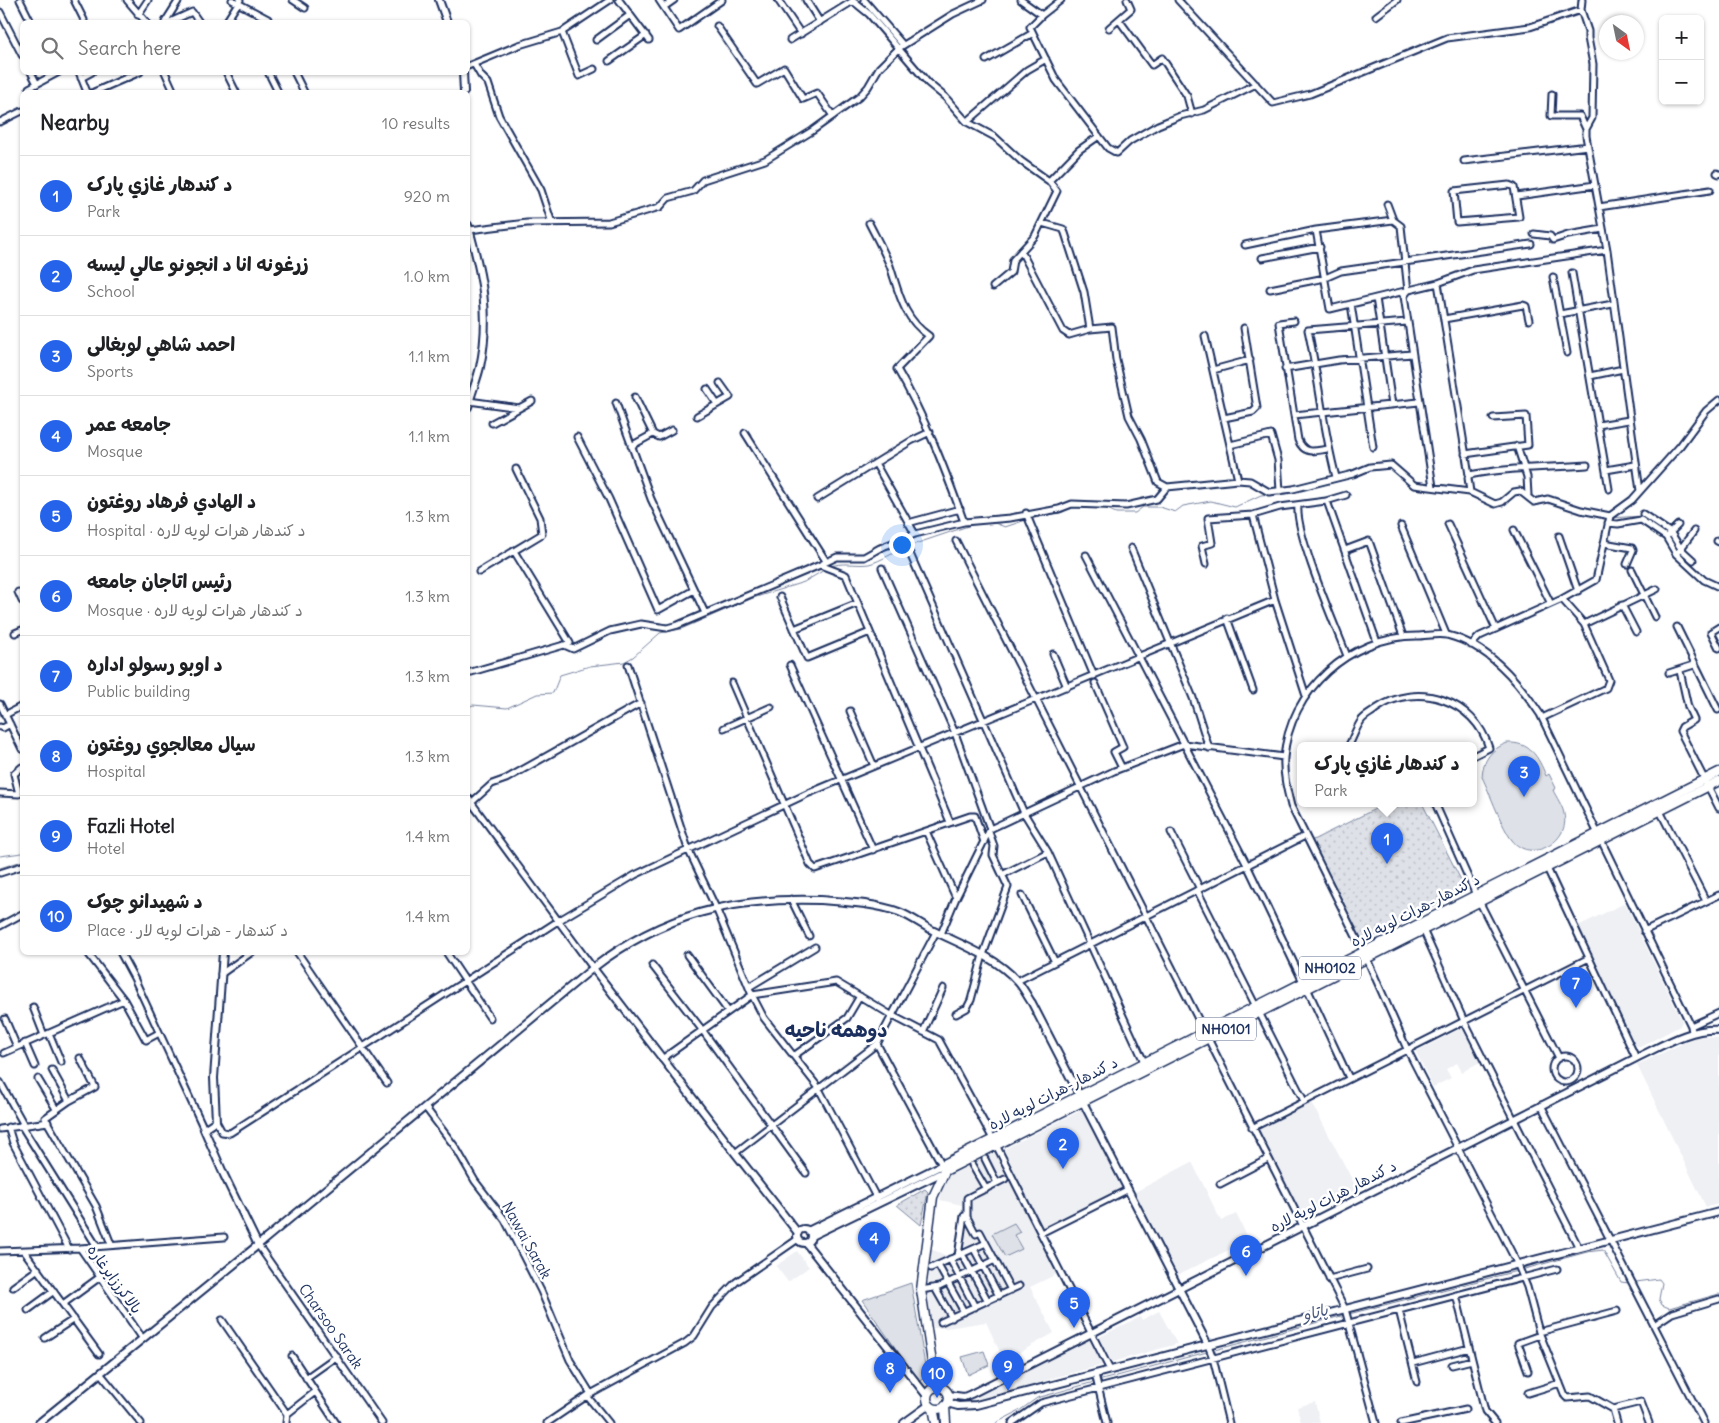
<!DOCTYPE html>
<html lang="en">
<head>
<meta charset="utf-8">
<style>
  body { margin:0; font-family:Delius,"Playpen Sans Arabic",sans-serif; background:#f6f6f6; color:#202124 }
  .controls { position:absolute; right:15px; top:15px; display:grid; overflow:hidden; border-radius:8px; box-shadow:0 1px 4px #0004 }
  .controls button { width:45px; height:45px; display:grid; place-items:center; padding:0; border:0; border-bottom:1px solid #e0e0e0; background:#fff; color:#202124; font:25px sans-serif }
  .compass { position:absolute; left:1599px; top:15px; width:45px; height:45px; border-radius:50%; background:#fff; box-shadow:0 1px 4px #0004; rotate:147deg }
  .you { position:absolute; left:901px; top:544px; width:18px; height:18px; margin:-12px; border:4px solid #fff; border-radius:50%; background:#1a73e8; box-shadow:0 0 0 8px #1a73e833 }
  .badge { display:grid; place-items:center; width:32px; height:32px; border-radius:50%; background:#2563eb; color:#fff; font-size:16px; font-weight:700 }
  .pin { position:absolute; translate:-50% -41px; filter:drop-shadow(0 1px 2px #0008) }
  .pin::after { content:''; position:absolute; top:26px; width:18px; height:15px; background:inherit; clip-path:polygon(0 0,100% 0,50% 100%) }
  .popup { position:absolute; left:1297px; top:742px; width:180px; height:65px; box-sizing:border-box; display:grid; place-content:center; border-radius:8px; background:#fff; filter:drop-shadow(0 1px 4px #0005); font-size:16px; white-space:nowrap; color:#757577 }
  .popup b { font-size:19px; color:#202124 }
  .popup::after { content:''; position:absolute; left:50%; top:100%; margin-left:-10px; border:10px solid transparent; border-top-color:#fff }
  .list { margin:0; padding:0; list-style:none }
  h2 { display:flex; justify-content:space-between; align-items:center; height:65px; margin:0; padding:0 20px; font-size:21px }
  h2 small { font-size:16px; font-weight:400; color:#757577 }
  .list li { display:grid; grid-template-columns:32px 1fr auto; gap:15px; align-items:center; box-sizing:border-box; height:80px; padding:0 20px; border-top:1px solid #e0e0e0 }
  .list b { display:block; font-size:19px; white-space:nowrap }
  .list p { margin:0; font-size:16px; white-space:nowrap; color:#757577 }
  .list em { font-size:16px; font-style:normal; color:#757577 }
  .icon { flex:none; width:28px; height:28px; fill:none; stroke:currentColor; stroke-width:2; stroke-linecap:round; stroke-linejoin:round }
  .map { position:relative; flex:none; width:1719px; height:1423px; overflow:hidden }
  .search { position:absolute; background:#fff; box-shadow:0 1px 4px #0004; left:20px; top:20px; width:450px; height:55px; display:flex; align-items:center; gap:12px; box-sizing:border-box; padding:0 18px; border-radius:8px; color:#757577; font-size:19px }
  .panel { position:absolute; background:#fff; box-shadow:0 1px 4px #0004; left:20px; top:90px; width:450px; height:865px; border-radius:8px }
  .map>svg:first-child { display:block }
</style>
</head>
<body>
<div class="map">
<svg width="1719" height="1423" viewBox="0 0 1719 1423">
  <defs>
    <pattern id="park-dots" width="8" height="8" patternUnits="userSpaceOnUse" patternTransform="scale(1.25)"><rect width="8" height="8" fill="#dee1e7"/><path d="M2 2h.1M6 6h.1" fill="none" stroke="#bec1c9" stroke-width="1.8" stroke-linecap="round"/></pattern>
  </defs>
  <rect width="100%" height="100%" fill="#fff"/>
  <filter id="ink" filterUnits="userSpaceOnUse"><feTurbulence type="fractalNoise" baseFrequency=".02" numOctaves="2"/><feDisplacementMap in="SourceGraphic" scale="10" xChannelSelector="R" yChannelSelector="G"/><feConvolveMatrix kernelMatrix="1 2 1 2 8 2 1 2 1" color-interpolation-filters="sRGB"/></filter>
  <g filter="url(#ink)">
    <path fill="#eff0f4" d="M1625,903l57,118 -2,5 -40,21 -5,-2 -57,-119z
      M1462,1028l18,34 -18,10 -5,-9 -11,6 5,9 -18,9 -17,-35z
      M1698,1036l21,2v166l-13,3 -69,-142z
      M1310,1099l47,90 -56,29 -46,-90z
      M1082,1110l40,78 -79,41 -39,-80z
      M995,1153l64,120 -29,14 24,46 -50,28 -18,-39 -39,6h-17l-2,-39 3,-40 21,9 10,-53 -22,-5 3,-17 10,-11z
      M1192,1162l29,59 15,-7 13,26 -71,35 -43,-83z
      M797,1251l12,16 -21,15 -12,-16z
      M1159,1311l18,33 -65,18 -13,-25 41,-20 2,3z
      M1093,1338l11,24 -1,3 -47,12 -48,17 -29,6 -2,-4z
      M1315,1402l5,21h-19l-4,-16z"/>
    <path fill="#dee1e7" stroke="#7c88a2" d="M1507,743c23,-1 31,13 39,33l3,-2 7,14 -3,2c3,7 10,16 11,24 7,28 -34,50 -52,26 -10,-12 -22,-47 -30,-63 1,-17 9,-28 25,-34z
      M1014,1223l6,9 -6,3 8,14 -17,8 -13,-23z
      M911,1283l16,94 -8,5 -57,-82z
      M984,1351l5,14 -21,10 -6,-18z"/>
    <path fill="url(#park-dots)" stroke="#7c88a2" d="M1387,803h35l42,83 -2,6 -97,49 -5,-2 -49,-98z
      M925,1189l3,3 -7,33 -24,-20z"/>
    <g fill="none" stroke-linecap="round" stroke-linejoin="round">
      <path stroke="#77839f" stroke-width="1" d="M1347,478l30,-9h13l22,18 23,3
        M1461,493l31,12
        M1526,499l9,7 14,-4
        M1496,506l12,-6
        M1572,510l15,4
        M1610,518l32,-2 25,19
        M1030,519l33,-7 7,-5 35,1 11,5h19l8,-6h17l15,5 8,-6 28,-5 24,6 26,-12 32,-3 22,-6
        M992,522l13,5 21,-7
        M909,546l68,-23
        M1679,552l28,27
        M829,567c12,-6 27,-1 40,-3 12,-3 25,-12 37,-17
        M1712,581l7,2
        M468,707l5,-2 34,3 30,-14 16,-1 7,-18 30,-9 34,-4 9,-5 27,-24 21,-4 72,-31 51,-16 22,-13
        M0,856l22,-3
        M0,868l22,-7
        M1521,1270l66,-18 16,-2 18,32 8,1
        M1636,1282l23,-3 3,4 -3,16 3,6 7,3 50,-14
        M1349,1314l168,-43
        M1211,1351l134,-36
        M1098,1381l109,-29
        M996,1423l23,-12 18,-13 57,-16"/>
      <defs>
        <path id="minor" d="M20,0l11,22
          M74,0l10,20
          M127,0l19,22
          M232,0l36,19
          M293,0l12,8
          M619,0l30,40
          M659,0l20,30 43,-30
          M778,0l23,34
          M806,0l14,22
          M864,0l39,45
          M1021,0l21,15 19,-15
          M1178,0l95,103 37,-9 137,-56 83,-11 51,-17
          M1582,0l-1,10 7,21v7l5,26 -1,54 -6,11v7l21,114 33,241
          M664,7l10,-7
          M0,12l22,43
          M138,15l10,-15
          M1042,15l-12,12 26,53 52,68 9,5 13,-12 28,-16 22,-9 24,-6 52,-26
          M1376,16l21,-16
          M1119,20l33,45 10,-7 25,38 5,18
          M165,22l14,-22
          M170,22l22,-10 7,10
          M226,22l14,-22
          M717,26l40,58 27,-16 19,31 14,-6 16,23
          M1109,28l22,-19 -4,-9
          M562,32l17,44 15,-7
          M596,40l34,-25
          M790,40l63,-39 16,13 59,69 17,14 22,25 28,15 26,24 28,20 8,10 -22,45 -22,24 -2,12 -18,15
          M986,60l47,-27
          M609,61l37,-26
          M474,64l7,12 7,7 11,33 42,74 11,33
          M468,66l51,-21 43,-13 48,-32
          M31,72l6,12
          M79,72l8,20
          M165,72l9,20
          M226,72l10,20
          M268,72l10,20
          M294,72l10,20
          M81,78l11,-6
          M29,88l30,-16
          M94,92l46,-20
          M1552,94l-1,22h29l6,13
          M0,122l22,-11
          M967,122l60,-52 19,-11
          M1464,161l124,-15
          M1717,173l2,1
          M1049,181l30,-31 20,-14
          M1509,185l5,2 5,30 -62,5 -3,-31z
          M1517,196l78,-11
          M1387,204l6,16 8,6 7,65 -4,5 29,191
          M1599,207l111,-17
          M869,223c7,14 15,28 21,43 9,27 13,52 39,70l-32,33c28,48 48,100 67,153
          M1042,223l21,6 2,4 19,59 6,37 22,-2 4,33 13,56 12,23 17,43 9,5 71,-7 12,1 19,11 24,-3 60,-15 17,-7 21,-2 23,20 56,7 25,12 7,-2 12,-10 6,-1 14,11 14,-3 33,11 29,6
          M469,230l58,-7 82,-1 51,-15 8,-9 25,-7 10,-11 62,-20 47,-29 47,-34 9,-10 11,-19 20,-20 54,-34 30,-14
          M1316,230l14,79 108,-26 35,-13 134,-20
          M1534,234l16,2 3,4 15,-5 35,-6
          M1245,245l71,-15 77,-10
          M1021,251l42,80 6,4 21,-6
          M1262,258l58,-11
          M1572,273l37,216
          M1553,277l14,76
          M1438,283l31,192 -1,3 2,14
          M1270,289l55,-11 16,-7 190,-27
          M1376,298l16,107
          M1351,304l22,143
          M1560,314l53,-10
          M1444,319l79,-14 3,1 3,14
          M1294,321l-15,2 19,117c7,15 15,11 30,9
          M1205,336l33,144
          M1285,369l54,-9 73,-6
          M1213,370l37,-10
          M1590,376l33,-7
          M707,389l10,15
          M635,397l18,37
          M469,401l50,7
          M616,403l35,96 54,114
          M1294,415l125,-13
          M697,416l33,-19 -10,-14
          M1224,418l29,-6 4,-4 -13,-80
          M492,423l40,-22
          M1598,425l31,-5
          M745,433l81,128
          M577,437l32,62 49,111 36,-20
          M1230,445l41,-10 7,25 2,31
          M631,446l22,-12 6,3 13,-7
          M1517,446l10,31 1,18
          M1465,454l63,-9 -2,-29 -33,2
          M875,463l40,71
          M1606,470l29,-5
          M1469,475c39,-8 79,-7 118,-10
          M1336,477c-13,-48 -17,-98 -28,-147l99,-8
          M817,499l94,-58 19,-9
          M1327,501l50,141
          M1298,506c-3,28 37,119 49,150
          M1026,513l68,163
          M1643,514l28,19 10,16 12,11
          M1253,515l22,85 31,96
          M908,523l52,-14
          M1608,523l10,1 23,-4 25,17 10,17 28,26 15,7
          M1448,524l48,105
          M1401,526l45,108
          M1514,530l37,74
          M1668,535l10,-10
          M1559,536l19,55
          M904,540l120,273 24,39 97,212
          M956,541l389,768 31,114
          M1717,541l2,1
          M1604,543l28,5 1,2 -6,14
          M1131,548l62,150 16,50
          M1345,550l24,-9 34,95
          M514,551l56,92 -6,2
          M1679,551l15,-20
          M1086,555l161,310 56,117
          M1206,564l-4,-18 10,-3 -4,-25 45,-3 27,-8 46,-6 20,-6
          M820,565l17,-8h27l16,-9 35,-14 49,-12 46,-4 49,-9 13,-5 54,2 31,-7 10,-12
          M882,568l73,165 35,96
          M1632,570l23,47
          M479,572l63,-38 -2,-16 -24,-49
          M18,592l4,9
          M780,597l27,61 63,-26
          M1622,605l14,27
          M1227,618l26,72
          M1584,624l73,-35
          M1677,627l41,83
          M1719,627l-8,5 8,16
          M794,629l64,-26
          M15,633l7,-3
          M1471,645l9,-9 82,-37 34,-19 14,-64 22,-16 48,-54 26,-35 13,-11
          M1053,654l14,33
          M628,665l60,184 28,59 36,87 12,23 54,69 59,112
          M790,665l83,185
          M1680,671l8,36 6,13 -12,7 -2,4 39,77
          M468,673l96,-28 9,4 37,-18 31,-7 26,4 11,-3 142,-60 26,10 104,247
          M1669,673l25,-8
          M732,683l78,181 5,5 155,-53h5l9,26
          M1095,683l28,64 -9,5 8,16
          M0,704l22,45
          M850,711l24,55
          M5,715l17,-9
          M1542,718l64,-30 3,-8 -25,-56 -22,-25
          M0,727l3,1 7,-4
          M724,728l47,-21
          M1349,745c4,-7 7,-17 12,-24 3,-5 11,-8 15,-12 41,-29 99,-9 113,39l-16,8
          M0,793l19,1 -5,-20 8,-7
          M468,798l125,170
          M471,803l21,-19 14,-5 135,-76
          M1435,803l41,92 83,163
          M1660,811l46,90
          M926,831l30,67
          M1171,832l29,57
          M1546,866l90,192
          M0,873l22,-7
          M1002,875l46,-23
          M1197,890l107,211
          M1022,895l33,67
          M791,899l18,37
          M1420,923l44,98 115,227
          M0,926l22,-12
          M1644,931l75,-36
          M936,932l-59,112 65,121
          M941,934l15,-36 34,-69 124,-58 70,-27 100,13
          M87,952l37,48 22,40 13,-7
          M120,952l14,26 70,151
          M297,952l90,131
          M446,952l44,66
          M687,955l41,56
          M652,965l51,66 103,142
          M221,974l31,-22
          M1017,981l288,-145
          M749,987l66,-40
          M1307,988l42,90
          M33,1007l11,28
          M956,1014l11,-6 4,-8 12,-45 25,-68 -15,-32 1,-9 -5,-14
          M5,1019l12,28
          M923,1032l20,-44
          M1692,1032l-1,-6 28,-13
          M49,1033l12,29
          M25,1043l10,23
          M4,1053l120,-53
          M795,1055l52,-37 13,-22
          M1552 1069a13 13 0 1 1 26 0a13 13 0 1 1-26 0Z
          M80,1058l15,29 -26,14 -24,17 51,88 15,38
          M662,1059l90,-64 84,-13 55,33 48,25 54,99 117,231
          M52,1070l17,31
          M38,1079l18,30
          M0,1082l24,43
          M1541,1105l163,318
          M425,1107l31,41 19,33 30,39 36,71 29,69 21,34
          M216,1121l6,11 8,1 328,-212 77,-46 174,-82 466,-193
          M21,1125l75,120
          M8,1127l5,16 56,106
          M1252,1128l337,-170
          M0,1129l48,-7
          M735,1153l142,-109
          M985,1159l12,24
          M972,1165l14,24
          M1005,1179l-38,19v19l9,17 4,-2 31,58
          M1220,1184l48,-25
          M1041,1233l86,-43
          M258,1245l124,178
          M80,1248l144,-11
          M974,1249l25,47
          M0,1251l80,-3 63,91
          M24,1251l75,103
          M962,1254l26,47
          M958,1256l6,-40
          M950,1259l25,48
          M938,1265l26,47
          M931,1268l55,-25
          M1329,1279l38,-10
          M13,1287l25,-18
          M935,1288l17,30
          M921,1290l18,-3 56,-27
          M1456,1295l29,116 10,12
          M63,1304l37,-27
          M28,1310l26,-19
          M1399,1310l18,72
          M222,1320l65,94
          M941,1322l78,-36
          M1654,1325l18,-12 47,-14
          M1539,1332l78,-21
          M45,1338l29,-19
          M1208,1345l5,13 16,65
          M292,1356l44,67
          M1413,1363l56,-15
          M1452,1365l20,-5
          M1528,1371l-10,-28 22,-8
          M100,1373l41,50
          M1095,1374l12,49
          M306,1378l31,-22
          M1528,1393l32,-10
          M587,1396l22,27
          M1613,1409l4,14
          M286,1423l1,-9 28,-22
          M547,1423l40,-27 98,-53 9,-7 18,-29 24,-25 62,-43
          M1012,1423l29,-20 516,-134
          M1401,1423l65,-14
          M1649,1423l-8,-21 -28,7 -23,-13 -23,2 -2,-2 -26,-64 -12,-45 -10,-24 -110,-214 -40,-90 -76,-153c-4,-16 -8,-32 -7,-48 5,-68 67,-122 133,-122 9,0 21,-3 30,-1 41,10 71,46 93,79l151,312"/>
        <path id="major" d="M439,0l8,22
          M463,72l1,20
          M468,225c14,50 23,90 12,142 -3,13 -9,27 -12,40
          M223,952l-9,126 2,43 -12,8 20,46 34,70 335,-277 142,185 63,80
          M593,968c70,-54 141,-71 227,-68 26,2 54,3 79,12 13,5 24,14 37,20 27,13 61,26 81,49 6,6 10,15 15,22l176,342
          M797 1236a7 7 0 1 1 14 0a7 7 0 1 1-14 0Z
          M808,1231l134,-66
          M811,1236l134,-65
          M806,1243l121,153
          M948,1395l16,2 7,-3 665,-336c26,-12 53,-30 83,-28
          M947,1403l11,3 18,-1 743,-193
          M39,1423l219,-178
          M904,1423l25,-18"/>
        <path id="highway" d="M945,1171l-3,-6 777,-393
          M927 1398a11 11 0 1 1 22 0a11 11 0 1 1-22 0Z
          M934,1388v-12l-13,-86 12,-93 12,-26 774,-390
          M945,1406l1,17
          M933,1408l3,15"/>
      </defs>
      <use href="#minor" stroke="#1b2f5e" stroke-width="9"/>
      <use href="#major" stroke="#1b2f5e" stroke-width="10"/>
      <use href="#highway" stroke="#1b2f5e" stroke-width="11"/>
      <use href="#minor" stroke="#fff" stroke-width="5"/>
      <use href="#major" stroke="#fff" stroke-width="6"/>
      <use href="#highway" stroke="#fff" stroke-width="8"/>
    </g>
  </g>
  <g text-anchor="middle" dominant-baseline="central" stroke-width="5" stroke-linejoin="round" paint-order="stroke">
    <g fill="#fff" stroke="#5f6d8e" stroke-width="1">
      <rect x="1299" y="956.5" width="62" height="23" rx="4"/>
      <rect x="1196" y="1017.5" width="60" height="23" rx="4"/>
    </g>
    <g font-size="14" font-weight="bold" fill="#1b2f5e">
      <text x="1330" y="968">NH0102</text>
      <text x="1226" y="1029">NH0101</text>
    </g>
    <g font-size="15" fill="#1b2f5e" stroke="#fff">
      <text transform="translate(1415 910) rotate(-27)">د کندهار-هرات لويه لاره</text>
      <text transform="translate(1053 1093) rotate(-27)">د کندهار-هرات لويه لاره</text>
      <text transform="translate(1333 1196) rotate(-27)">د کندهار هرات لویه لاره</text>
      <text transform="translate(527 1240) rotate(61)">Nawai Sarak</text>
      <text transform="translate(115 1279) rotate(54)">بالاکرززابرغاره</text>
      <text transform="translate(331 1326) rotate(55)">Charsoo Sarak</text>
    </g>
    <g font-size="16" font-style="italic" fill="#49597e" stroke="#fff">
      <text transform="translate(1315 1312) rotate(-15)">پاتاو</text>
    </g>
    <g font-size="20" font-weight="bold" fill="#1b2f5e" stroke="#fff">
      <text x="836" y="1029">دوهمه ناحیه</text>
    </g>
  </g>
</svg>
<div class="controls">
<button>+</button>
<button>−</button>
</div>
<svg class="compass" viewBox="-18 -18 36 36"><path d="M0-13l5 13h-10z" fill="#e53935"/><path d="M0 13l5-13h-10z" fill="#757577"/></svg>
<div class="you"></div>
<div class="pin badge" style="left:1387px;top:864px">1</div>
<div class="popup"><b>د کندهار غازي پارک</b>Park</div>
<div class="pin badge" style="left:1063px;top:1169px">2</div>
<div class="pin badge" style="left:1524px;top:797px">3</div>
<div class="pin badge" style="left:874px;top:1263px">4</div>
<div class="pin badge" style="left:1074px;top:1328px">5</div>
<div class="pin badge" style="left:1246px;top:1276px">6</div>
<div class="pin badge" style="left:1576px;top:1008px">7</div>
<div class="pin badge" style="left:890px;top:1393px">8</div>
<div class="pin badge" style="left:1008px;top:1391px">9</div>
<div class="pin badge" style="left:937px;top:1398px">10</div>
<div class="search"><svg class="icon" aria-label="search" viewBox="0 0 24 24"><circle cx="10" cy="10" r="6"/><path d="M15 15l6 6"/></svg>Search here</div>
<section class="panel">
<h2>Nearby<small>10 results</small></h2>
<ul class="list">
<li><span class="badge">1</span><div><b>د کندهار غازي پارک</b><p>Park</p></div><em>920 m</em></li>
<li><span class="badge">2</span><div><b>زرغونه انا د انجونو عالي لیسه</b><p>School</p></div><em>1.0 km</em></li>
<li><span class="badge">3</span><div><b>احمد شاهي لوبغالی</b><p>Sports</p></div><em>1.1 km</em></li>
<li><span class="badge">4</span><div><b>جامعه عمر</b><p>Mosque</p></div><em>1.1 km</em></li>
<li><span class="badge">5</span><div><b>د الهادي فرهاد روغتون</b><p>Hospital · د کندهار هرات لویه لاره</p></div><em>1.3 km</em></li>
<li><span class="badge">6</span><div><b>رئيس اتاجان جامعه</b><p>Mosque · د کندهار هرات لویه لاره</p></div><em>1.3 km</em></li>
<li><span class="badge">7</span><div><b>د اوبو رسولو اداره</b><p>Public building</p></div><em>1.3 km</em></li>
<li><span class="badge">8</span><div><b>سيال معالجوي روغتون</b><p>Hospital</p></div><em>1.3 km</em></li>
<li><span class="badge">9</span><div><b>Fazli Hotel</b><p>Hotel</p></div><em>1.4 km</em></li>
<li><span class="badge">10</span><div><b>د شهيدانو چوک</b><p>Place · د کندهار - هرات لويه لار</p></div><em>1.4 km</em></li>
</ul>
</section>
</div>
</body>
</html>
